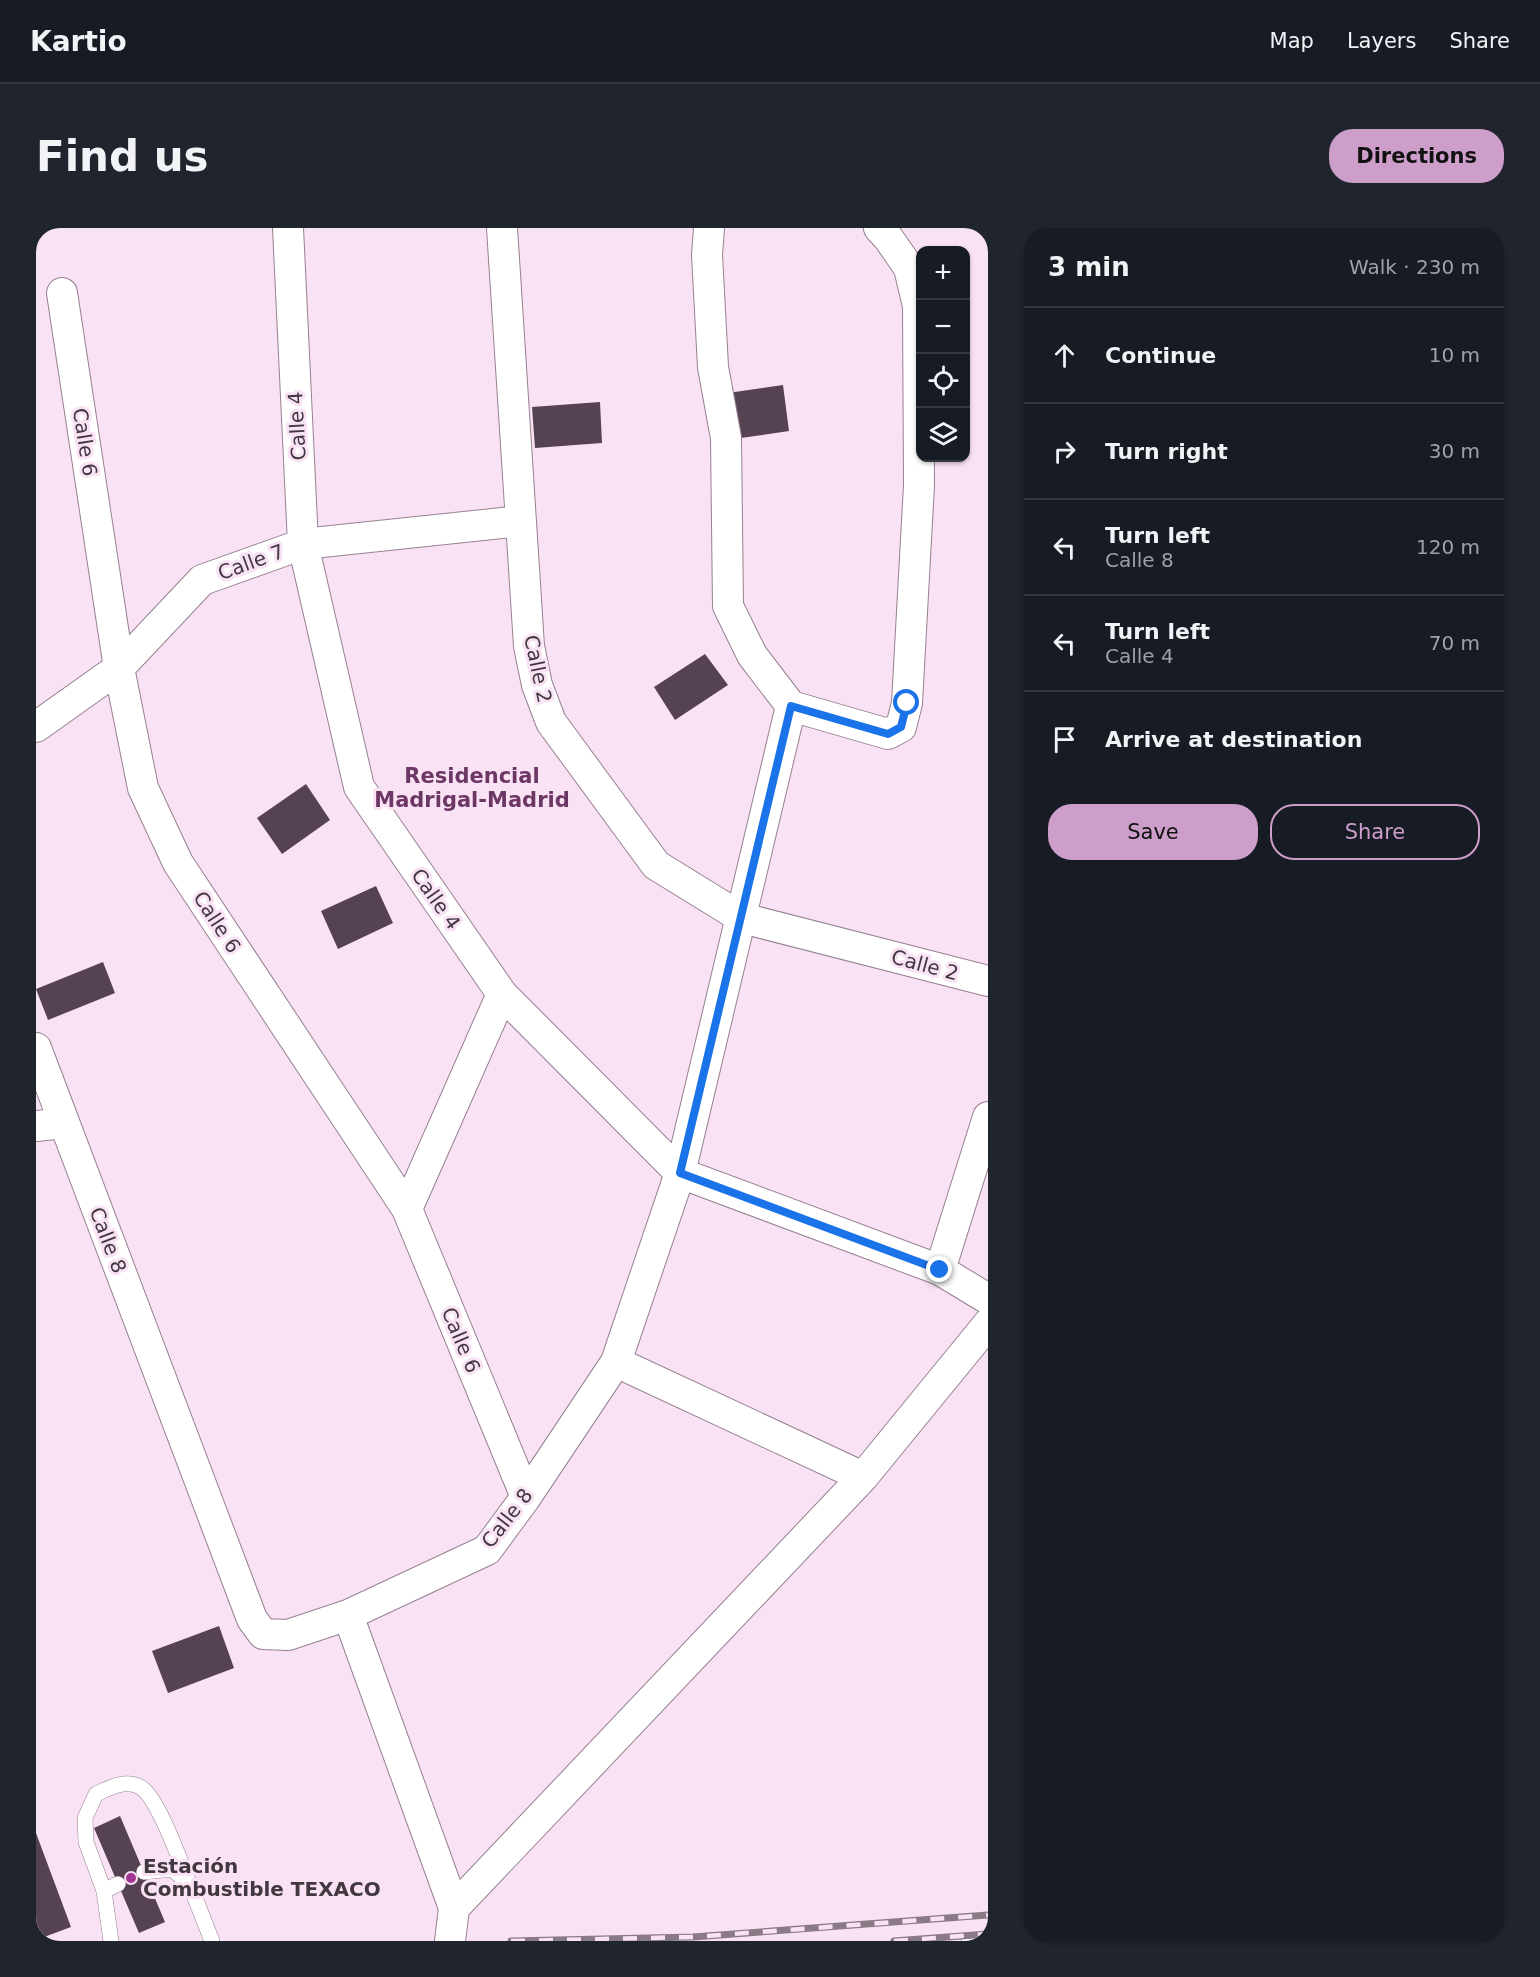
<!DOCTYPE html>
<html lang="en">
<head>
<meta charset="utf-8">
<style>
  body { margin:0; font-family:"DejaVu Sans",sans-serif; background:#20242c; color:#f1f3f6 }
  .controls { position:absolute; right:18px; top:18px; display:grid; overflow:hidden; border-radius:12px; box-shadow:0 2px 4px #0004 }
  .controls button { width:54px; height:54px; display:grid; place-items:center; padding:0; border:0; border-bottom:2px solid #363941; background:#171b24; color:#f1f3f6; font:30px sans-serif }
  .stop { position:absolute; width:18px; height:18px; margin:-14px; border:4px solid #1a73e8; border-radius:50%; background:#fff }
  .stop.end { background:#1a73e8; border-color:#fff; box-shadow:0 2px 6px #0008 }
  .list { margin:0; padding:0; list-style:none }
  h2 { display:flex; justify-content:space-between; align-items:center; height:78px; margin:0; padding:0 24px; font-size:26px }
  h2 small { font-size:20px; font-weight:400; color:#9ea1a6 }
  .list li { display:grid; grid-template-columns:39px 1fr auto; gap:18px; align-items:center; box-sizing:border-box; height:96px; padding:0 24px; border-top:2px solid #363941 }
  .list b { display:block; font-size:22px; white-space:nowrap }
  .list p { margin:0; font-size:20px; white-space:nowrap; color:#9ea1a6 }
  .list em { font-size:20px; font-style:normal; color:#9ea1a6 }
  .actions { display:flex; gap:12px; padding:18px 24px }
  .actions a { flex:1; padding:14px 0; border:2px solid #cd9eca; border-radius:24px; text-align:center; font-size:21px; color:#cd9eca }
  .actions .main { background:#cd9eca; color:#111 }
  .icon { flex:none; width:33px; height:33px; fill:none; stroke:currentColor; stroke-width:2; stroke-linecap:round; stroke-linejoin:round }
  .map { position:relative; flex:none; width:952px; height:1713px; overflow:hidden; border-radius:24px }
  header { display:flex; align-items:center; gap:36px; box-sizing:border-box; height:84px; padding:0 30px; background:#171b24; border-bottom:2px solid #363941 }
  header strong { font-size:28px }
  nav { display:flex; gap:33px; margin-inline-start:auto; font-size:21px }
  .intro { display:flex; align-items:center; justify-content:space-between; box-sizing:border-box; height:144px; padding:0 36px }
  h1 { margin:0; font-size:42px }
  .button { padding:15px 27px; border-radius:24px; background:#cd9eca; color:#111; font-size:21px; font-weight:700 }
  main { display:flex; gap:36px; padding:0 36px }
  aside { flex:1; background:#171b24; border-radius:24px; box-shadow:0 2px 4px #0004 }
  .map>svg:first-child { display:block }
</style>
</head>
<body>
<header>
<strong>Kartio</strong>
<nav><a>Map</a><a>Layers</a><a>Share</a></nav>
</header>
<div class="intro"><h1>Find us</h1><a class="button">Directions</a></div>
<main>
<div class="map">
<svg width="952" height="1713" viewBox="0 0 952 1713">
  <rect width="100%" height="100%" fill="#f9e2f4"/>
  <path fill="#564352" d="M747,157l6,46 -55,8 -6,-46z
    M564,174l2,41 -67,5 -3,-41z
    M669,426l23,31 -53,35 -21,-33z
    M270,556l24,36 -48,34 -25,-36z
    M340,658l17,37 -55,26 -17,-38z
    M67,734l12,31 -67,27 -12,-31z
    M183,1398l15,42 -66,25 -16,-42z
    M84,1588l45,106 -26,11 -45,-105z
    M0,1605l35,94 -35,13z"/>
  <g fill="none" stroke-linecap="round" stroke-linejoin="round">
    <defs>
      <path id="lane" d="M108,1644l28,-3 18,16 22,56
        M68,1663l-18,-49 -1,-24 11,-24c13,-6 29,-15 44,-7 18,9 41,77 50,98
        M75,1713l-7,-50 14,-7
        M933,1713l19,-2"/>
      <path id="street" d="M252,0l15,316 56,243 143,207 178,179 260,97 48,29
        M466,0l27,418 8,39 14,37 105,143 86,53 246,63
        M673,0l-2,27 6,112 13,71 2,168 24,49 39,51 97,28 13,-7 6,-24 12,-218 -1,-179 -9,-38 -20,-29 -10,-11
        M26,65l57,375 24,120 35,75 229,346 119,288
        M0,499l83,-59 83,-88 101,-36 218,-23
        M0,820l216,571 11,15 25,1 60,-20 139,-65 39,-53 90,-135 64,-189 111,-467
        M0,898l28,-3
        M371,981l95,-215
        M904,1042l48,-153
        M580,1134l247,115
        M312,1387l106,293
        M414,1713l4,-33 409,-431 125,-153"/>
    </defs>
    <use href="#lane" stroke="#968191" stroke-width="16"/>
    <use href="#street" stroke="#968191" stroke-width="32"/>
    <use href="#lane" stroke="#fff" stroke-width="15"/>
    <use href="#street" stroke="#fff" stroke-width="30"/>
    <defs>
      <path id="rail" d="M475,1713l182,-4 295,-22
        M858,1713l94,-7"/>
    </defs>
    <use href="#rail" stroke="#897a86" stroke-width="7"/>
    <use href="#rail" stroke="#f9e2f4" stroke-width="4.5" stroke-dasharray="14" stroke-linecap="butt"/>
  </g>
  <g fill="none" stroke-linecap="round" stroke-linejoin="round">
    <path stroke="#1a73e8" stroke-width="8" d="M871,475l-6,24 -13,7 -97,-28 -111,467 260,97"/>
  </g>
  <circle fill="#a23594" stroke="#f9e2f4" stroke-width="2" cx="95" cy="1650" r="6"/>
  <g text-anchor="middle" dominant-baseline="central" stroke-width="6" stroke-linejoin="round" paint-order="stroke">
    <g font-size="20" fill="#423840" stroke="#f9e2f4">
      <text transform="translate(261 198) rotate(-93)">Calle 4</text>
      <text transform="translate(49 214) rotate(81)">Calle 6</text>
      <text transform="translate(215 334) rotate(-20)">Calle 7</text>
      <text transform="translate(502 441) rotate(78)">Calle 2</text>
      <text transform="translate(400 671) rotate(55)">Calle 4</text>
      <text transform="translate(181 694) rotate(57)">Calle 6</text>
      <text transform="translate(889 737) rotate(15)">Calle 2</text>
      <text transform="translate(72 1012) rotate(69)">Calle 8</text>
      <text transform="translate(425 1112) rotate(67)">Calle 6</text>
      <text transform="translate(471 1290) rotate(-52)">Calle 8</text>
    </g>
    <g font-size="20" font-weight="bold" fill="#423840" stroke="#f9e2f4" text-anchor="start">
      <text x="107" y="1638">Estación<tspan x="107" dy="23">Combustible TEXACO</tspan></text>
    </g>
    <g font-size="21" font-weight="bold" fill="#6d3765" stroke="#f9e2f4">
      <text x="436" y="548">Residencial<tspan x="436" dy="24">Madrigal-Madrid</tspan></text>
    </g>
  </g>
</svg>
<div class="controls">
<button>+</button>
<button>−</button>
<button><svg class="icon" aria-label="locate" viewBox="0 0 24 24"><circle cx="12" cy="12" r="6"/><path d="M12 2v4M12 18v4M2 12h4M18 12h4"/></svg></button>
<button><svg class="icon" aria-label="layers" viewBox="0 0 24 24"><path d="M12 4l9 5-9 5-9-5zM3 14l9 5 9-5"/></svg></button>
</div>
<div class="stop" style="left:871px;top:475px"></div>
<div class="stop end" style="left:904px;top:1042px"></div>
</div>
<aside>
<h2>3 min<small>Walk · 230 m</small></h2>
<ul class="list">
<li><svg class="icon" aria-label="ahead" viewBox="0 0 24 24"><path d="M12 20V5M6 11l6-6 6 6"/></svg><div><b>Continue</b></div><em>10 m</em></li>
<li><svg class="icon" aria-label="right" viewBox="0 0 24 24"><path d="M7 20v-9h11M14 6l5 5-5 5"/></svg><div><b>Turn right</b></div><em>30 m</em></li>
<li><svg class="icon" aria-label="left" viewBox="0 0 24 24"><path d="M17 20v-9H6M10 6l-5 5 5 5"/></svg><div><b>Turn left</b><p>Calle 8</p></div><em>120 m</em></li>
<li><svg class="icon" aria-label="left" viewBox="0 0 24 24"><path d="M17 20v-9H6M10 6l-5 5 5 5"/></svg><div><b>Turn left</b><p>Calle 4</p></div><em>70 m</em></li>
<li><svg class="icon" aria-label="arrive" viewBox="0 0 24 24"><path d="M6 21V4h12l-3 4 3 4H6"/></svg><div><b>Arrive at destination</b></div></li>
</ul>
<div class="actions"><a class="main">Save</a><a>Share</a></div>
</aside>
</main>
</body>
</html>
